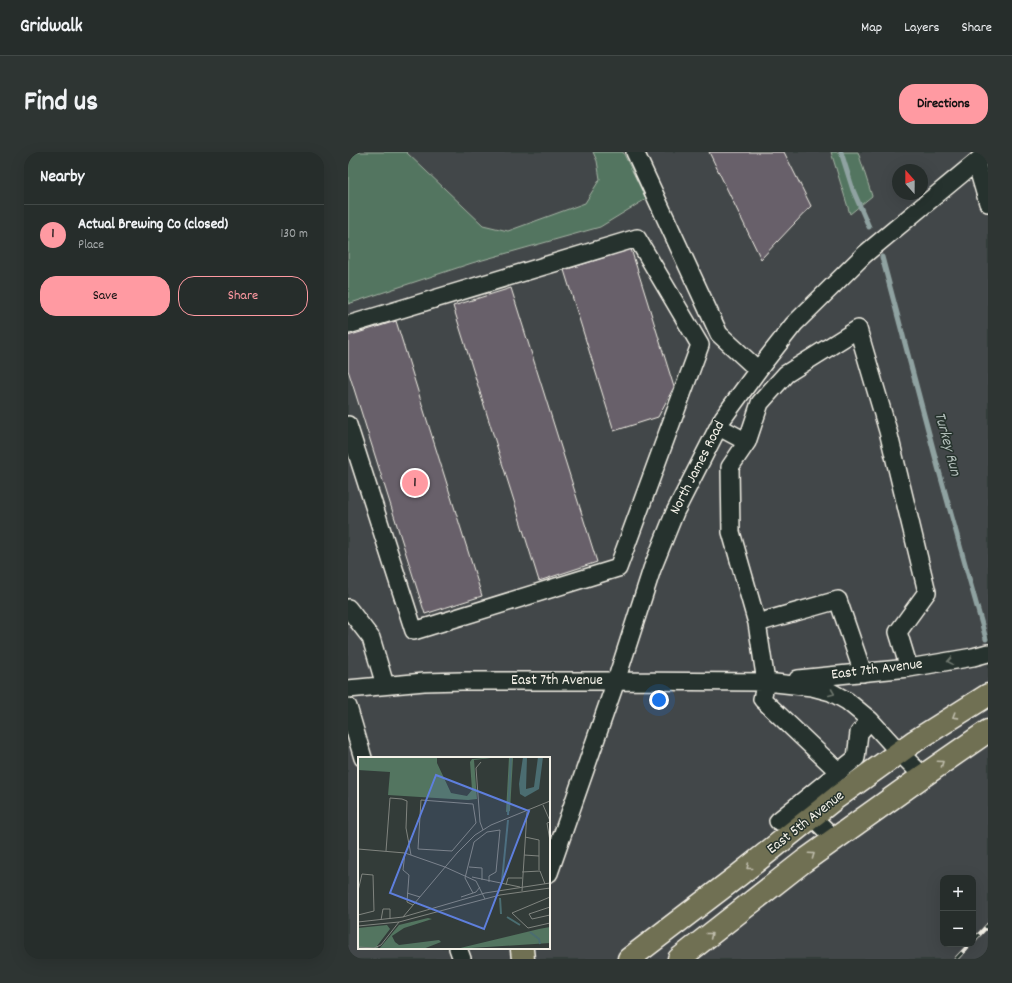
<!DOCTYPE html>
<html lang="en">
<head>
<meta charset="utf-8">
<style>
  body { margin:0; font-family:Dekko,sans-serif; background:#2e3533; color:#f1f3f6 }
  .controls { position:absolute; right:12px; bottom:12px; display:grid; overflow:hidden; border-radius:8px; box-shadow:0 4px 16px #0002 }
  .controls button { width:36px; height:36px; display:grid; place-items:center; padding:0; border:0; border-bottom:1px solid #424947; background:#262d2b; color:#f1f3f6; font:20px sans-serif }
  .compass { position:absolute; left:544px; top:12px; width:36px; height:36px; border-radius:50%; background:#262d2b; box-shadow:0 4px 16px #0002; rotate:339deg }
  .you { position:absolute; left:311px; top:548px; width:14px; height:14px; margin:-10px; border:3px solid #fff; border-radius:50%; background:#1a73e8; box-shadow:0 0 0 6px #1a73e833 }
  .badge { display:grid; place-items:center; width:26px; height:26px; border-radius:50%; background:#ff9aa2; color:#111; font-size:13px; font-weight:700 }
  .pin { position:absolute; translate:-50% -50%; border:2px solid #fff; box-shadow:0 1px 4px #0006 }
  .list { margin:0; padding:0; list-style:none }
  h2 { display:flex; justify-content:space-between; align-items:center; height:52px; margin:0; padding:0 16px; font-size:17px }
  h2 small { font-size:13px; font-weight:400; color:#a4a8a9 }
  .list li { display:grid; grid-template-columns:26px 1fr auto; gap:12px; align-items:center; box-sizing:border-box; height:60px; padding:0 16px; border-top:1px solid #424947 }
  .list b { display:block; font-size:15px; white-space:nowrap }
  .list p { margin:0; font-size:13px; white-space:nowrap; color:#a4a8a9 }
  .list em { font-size:13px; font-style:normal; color:#a4a8a9 }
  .actions { display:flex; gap:8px; padding:12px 16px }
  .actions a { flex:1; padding:9px 0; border:1px solid #ff9aa2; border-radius:16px; text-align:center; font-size:14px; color:#ff9aa2 }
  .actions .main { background:#ff9aa2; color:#111 }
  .map { position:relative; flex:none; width:640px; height:807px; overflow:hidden; border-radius:16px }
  header { display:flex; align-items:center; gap:24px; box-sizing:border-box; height:56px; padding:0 20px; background:#262d2b; border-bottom:1px solid #424947 }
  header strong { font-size:19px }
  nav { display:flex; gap:22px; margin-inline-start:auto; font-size:14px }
  .intro { display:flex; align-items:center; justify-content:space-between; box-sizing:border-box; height:96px; padding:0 24px }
  h1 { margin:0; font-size:28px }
  .button { padding:10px 18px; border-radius:16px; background:#ff9aa2; color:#111; font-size:14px; font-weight:700 }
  main { display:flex; gap:24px; padding:0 24px }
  aside { flex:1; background:#262d2b; border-radius:16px; box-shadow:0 4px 16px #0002 }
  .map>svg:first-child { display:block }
</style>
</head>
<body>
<header>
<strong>Gridwalk</strong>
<nav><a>Map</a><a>Layers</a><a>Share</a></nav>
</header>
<div class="intro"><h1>Find us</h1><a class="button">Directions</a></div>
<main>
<aside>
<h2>Nearby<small></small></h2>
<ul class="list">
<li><span class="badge">1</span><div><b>Actual Brewing Co (closed)</b><p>Place</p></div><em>130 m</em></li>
</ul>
<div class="actions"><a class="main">Save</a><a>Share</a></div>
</aside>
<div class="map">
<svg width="640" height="807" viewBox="0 0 640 807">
  <rect width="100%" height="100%" fill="#333c39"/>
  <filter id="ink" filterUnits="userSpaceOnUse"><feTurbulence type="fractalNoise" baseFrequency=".025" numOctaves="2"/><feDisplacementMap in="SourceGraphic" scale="8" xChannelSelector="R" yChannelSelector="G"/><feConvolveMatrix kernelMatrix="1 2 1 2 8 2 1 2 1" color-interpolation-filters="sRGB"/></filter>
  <g filter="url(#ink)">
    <path fill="#434748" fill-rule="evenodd" d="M0,0h640v807h-640zM550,18h24v24h-24zM11,606h190v190h-190zM595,726h30v66h-30z"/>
    <path fill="#537560" stroke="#a4b3a4" d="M0,0h58l77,73 25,6 77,-28 15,-24 -3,-18 -4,-9h30l23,47 -46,28 -128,36 -124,41z
      M483,0h27l14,44 -22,18z"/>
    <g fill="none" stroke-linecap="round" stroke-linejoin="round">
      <path stroke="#8fa2a1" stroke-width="5" d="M493,0l12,38 16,37
        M534,105l54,203 50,179"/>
    </g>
    <path fill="#68616a" stroke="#f4f1e8" d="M361,0h75l27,54 -50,53z
      M283,97l43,138 -16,30 -44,14 -50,-161z
      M163,136l86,274 -58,19 -86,-275z
      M48,169l86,275 -57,18 -77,-244v-34z"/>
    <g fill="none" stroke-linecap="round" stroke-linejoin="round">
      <defs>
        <path id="minor" d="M287,0l84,182 39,36
          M628,10l12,41
          M0,173l289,-87 63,107 -82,223 -204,63 -66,-206
          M371,275l28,15
          M0,456l23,30 14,47
          M409,471l81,-23 25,73
          M450,527l111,-11 64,-11 15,-4
          M0,537l76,-7 38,-1h154l150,1 46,5 19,5 16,9 23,19 29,32 24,24
          M0,555l15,51
          M491,620l-77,-73 4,-17 -9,-59 -26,-91 -1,-65 17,-25 13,-39 26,-29 72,-45 30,102 39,161 -29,40 11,36
          M455,656l32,31
          M430,669l78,-63 3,-25 11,-13
          M201,721l67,-192 36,-112 23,-57 48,-94 35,-48 36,-46 71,-70 123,-102
          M110,796l4,11"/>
        <path id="major" d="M174,798l1,9
          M281,807l110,-84 98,-78 78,-56 73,-46
          M331,807l125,-98 119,-85 65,-45"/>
      </defs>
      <use href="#minor" stroke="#f4f1e8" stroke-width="20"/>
      <use href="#major" stroke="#f4f1e8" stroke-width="25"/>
      <use href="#minor" stroke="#26332d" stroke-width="17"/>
      <use href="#major" stroke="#706f52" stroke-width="22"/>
      <defs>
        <path id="rail" d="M625,789l15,-16
          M608,807l14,-15"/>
      </defs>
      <use href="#rail" stroke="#f4f1e8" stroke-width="4.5"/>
      <use href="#rail" stroke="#26332d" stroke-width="3" stroke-dasharray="9" stroke-linecap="butt"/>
    </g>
    <defs><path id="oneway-chevron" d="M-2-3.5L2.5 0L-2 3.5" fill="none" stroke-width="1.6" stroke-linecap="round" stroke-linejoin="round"/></defs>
    <g stroke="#6e766e">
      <use href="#oneway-chevron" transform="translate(602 509) rotate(170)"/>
      <use href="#oneway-chevron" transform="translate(484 541) rotate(22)"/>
    </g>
    <g stroke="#bfbdac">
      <use href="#oneway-chevron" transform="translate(607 564) rotate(148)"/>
      <use href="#oneway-chevron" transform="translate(593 611) rotate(-35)"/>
      <use href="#oneway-chevron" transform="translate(464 703) rotate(-35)"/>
      <use href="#oneway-chevron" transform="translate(401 715) rotate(142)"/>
      <use href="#oneway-chevron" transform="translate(362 783) rotate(-38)"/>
    </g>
  </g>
  <g text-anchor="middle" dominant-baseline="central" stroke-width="3" stroke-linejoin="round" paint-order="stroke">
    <g font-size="15" fill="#f4f1e8" stroke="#26332d">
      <text transform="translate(350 316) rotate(-63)">North James Road</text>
      <text transform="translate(529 518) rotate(-7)">East 7th Avenue</text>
      <text x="209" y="529">East 7th Avenue</text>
      <text transform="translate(458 671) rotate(-38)">East 5th Avenue</text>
    </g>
    <g font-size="16" font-style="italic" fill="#b0bcb8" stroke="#26332d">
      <text transform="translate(599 292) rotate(75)">Turkey Run</text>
    </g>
  </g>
  <g transform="translate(10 605)">
    <rect width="192" height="192" fill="#333c39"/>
    <path d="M0,0h79v6l14,30 16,3 5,-6 -2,-28 2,-3 27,-2 -25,3 3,39 -9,1 -80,-5 2,-23 -32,-2zM151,0l4,1 -3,53 -4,1zM70,161l4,1 -28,9 -12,8 3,6 4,3 40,-5 2,2 -18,7h-44l20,-24zM29,168l3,4 -13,17 2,3h-21v-21zM192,170v16l-94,6 83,-20z" fill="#537560"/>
    <path d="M165,0h4l-1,32 8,-2 4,-30h5l-4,32 -14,8 -5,-3 -1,-10z" fill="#4b6d71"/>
    <path fill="none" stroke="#4b6d71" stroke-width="2" d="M150,58l3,-58M144,124l6,-61M142,141l1,16M149,160l13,8M172,175l9,7 1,5"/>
    <path fill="none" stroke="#80847f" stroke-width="1" d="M123,5l-5,6 4,54 3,8M63,43l52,4 3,19 -24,28 -34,-2zM185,48l7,16M192,65l-3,1 3,18M167,80l14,3v30M0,92l47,4 40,14 31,14 9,18M28,94l4,-53 12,1 5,2 -1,27 5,27M47,96l-2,17 6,5 -2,27 6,3M166,98l15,1M111,110l13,1v12M164,115l18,-1 5,13M114,120l48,10M148,128l2,-7h14M0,134l4,-17 11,1 1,36 -16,4M164,134l5,-79M49,136l13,4M115,136l-8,-15 9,-36 13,-10 13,-2 -4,42 -7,4v6M103,140l15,-5 4,-5M192,140l-38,16 16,15 22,-5M192,150l-21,7 3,5 18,-4M45,160l54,-64 18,-18 16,-10 59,-24M23,163l2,-11h7v10M0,165l45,-5 82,-24 65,-10M0,169l41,-4 101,-27 50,-7M0,190l16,1 7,-3 18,-23"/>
    <path fill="#5e7fdd" fill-opacity="0.15" stroke="#5e7fdd" stroke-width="2" d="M78,18l93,36 -45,118 -94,-36z"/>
    <rect width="192" height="192" fill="none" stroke="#f4f1e8" stroke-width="2"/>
  </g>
</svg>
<div class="controls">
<button>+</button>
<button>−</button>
</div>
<svg class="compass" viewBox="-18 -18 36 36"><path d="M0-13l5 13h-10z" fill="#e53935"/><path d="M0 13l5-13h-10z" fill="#a4a8a9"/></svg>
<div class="you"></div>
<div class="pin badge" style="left:67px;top:331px">1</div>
</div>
</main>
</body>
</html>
